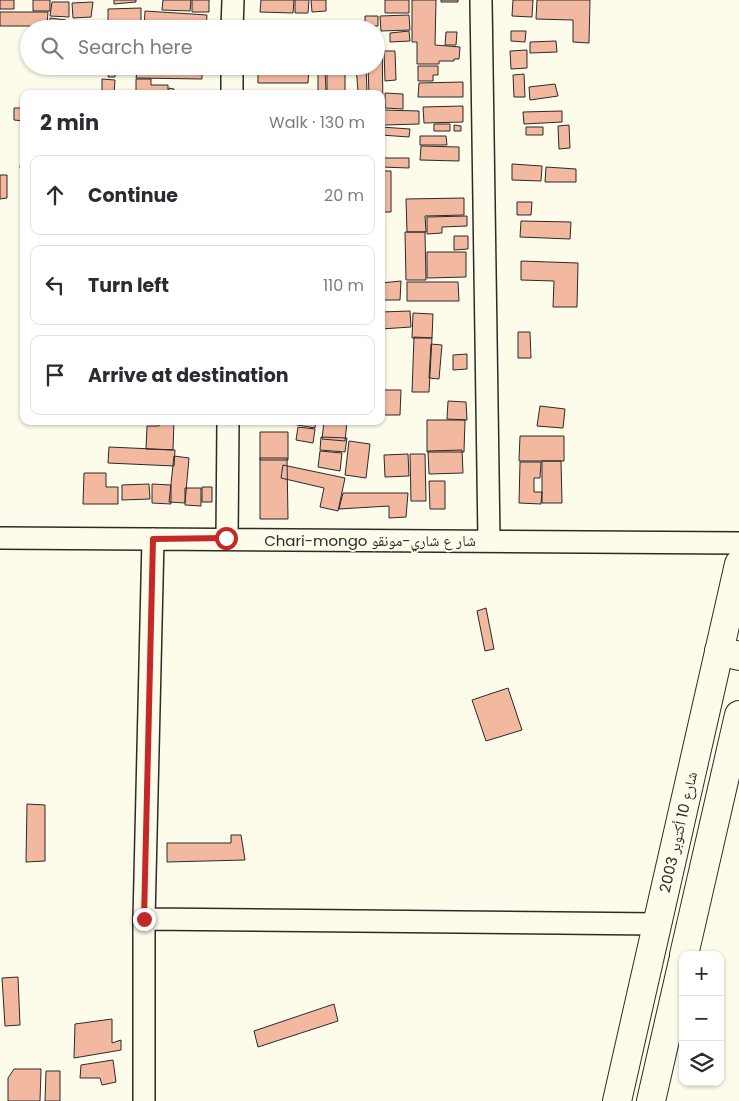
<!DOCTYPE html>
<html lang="en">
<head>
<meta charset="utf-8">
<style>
  body { margin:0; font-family:Poppins,"Noto Naskh Arabic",sans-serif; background:#f7f7f7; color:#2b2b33 }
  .controls { position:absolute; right:15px; bottom:15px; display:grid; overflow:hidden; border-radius:10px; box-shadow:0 1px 4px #0004 }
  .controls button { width:45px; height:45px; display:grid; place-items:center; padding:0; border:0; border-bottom:1px solid #e1e1e2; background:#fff; color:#2b2b33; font:25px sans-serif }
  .stop { position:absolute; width:15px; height:15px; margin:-11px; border:4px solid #c62828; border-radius:50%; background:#fff }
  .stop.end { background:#c62828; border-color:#fff; box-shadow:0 1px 5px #0008 }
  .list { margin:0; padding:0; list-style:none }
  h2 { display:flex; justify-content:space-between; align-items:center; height:65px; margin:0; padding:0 20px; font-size:21px }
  h2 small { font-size:16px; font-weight:400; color:#7c7c81 }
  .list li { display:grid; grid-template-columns:32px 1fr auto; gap:15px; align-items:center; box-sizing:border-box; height:80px; margin:0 10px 10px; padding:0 10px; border:1px solid #e1e1e2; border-radius:10px }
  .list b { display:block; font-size:19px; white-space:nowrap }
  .list em { font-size:16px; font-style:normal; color:#7c7c81 }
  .icon { flex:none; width:28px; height:28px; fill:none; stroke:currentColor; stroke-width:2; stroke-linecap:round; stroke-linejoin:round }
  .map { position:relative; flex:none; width:739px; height:1101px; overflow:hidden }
  .search { position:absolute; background:#fff; box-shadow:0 1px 4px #0004; left:20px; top:20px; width:365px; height:55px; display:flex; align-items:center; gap:12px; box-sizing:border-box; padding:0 18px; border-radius:28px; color:#7c7c81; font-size:19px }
  .panel { position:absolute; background:#fff; box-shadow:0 1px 4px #0004; left:20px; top:90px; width:365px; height:335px; border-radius:10px }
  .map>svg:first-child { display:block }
</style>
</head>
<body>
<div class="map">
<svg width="739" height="1101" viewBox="0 0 739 1101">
  <rect width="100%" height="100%" fill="#fdfbea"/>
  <path fill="#f2b8a0" stroke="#2b2b2b" d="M0,0h14v9h-14z
    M33,0h17v11h-17z
    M114,0h22v2l-22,2z
    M163,0h28l-1,11 -28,-1z
    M192,0h17v12h-17z
    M261,0h33l-1,13 -33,-1z
    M295,0h14l-1,13h-13z
    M311,0h15v11l-14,1z
    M385,0h24v13h-24z
    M412,0h24l-1,45 25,2 -1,12h-5v2h-15v3h-22v-22h-5z
    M441,0h17v2h-17z
    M513,0h20l-1,17 -20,-1z
    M537,0h53l-1,43 -16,-1v-22l-37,-1z
    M52,2h17v15l-19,-1z
    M93,2l-2,15 -18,1 -1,-15z
    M141,8v20h-33v-19z
    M145,11l62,4 -1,14h-62z
    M0,12h48l-1,14h-47z
    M409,15l1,15 -29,1 -1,-15z
    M365,16h13v10h-13z
    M50,18l16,2 -1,9h-16z
    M309,23h4v6h-4z
    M323,23l1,6h-9l-1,-5z
    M342,23v6h-16v-5z
    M262,24l36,1v4h-36z
    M409,31l1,10 -20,1v-9z
    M511,31h15l-1,11 -14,-1z
    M446,32h11l-1,13h-11z
    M376,37h6l1,71h-2v-14h-12l-1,-28h8z
    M556,41l1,11 -27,1v-11z
    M527,50v18l-16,1 -1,-18z
    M384,51h11l1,29 -11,1z
    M178,66h24v13l-66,-1 2,-11z
    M258,66h51l-1,17h-50z
    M356,66h10l1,25h-9z
    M418,66h20v9h-5v6h-15z
    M325,68l1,24 -8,1v-24z
    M327,69h18v25h-18z
    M109,70h6v7h-7z
    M524,74l1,23h-11l-1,-22z
    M102,79l13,1 -1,14h-12z
    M136,79h15v6h17v9h-32z
    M463,82v15h-45l1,-14z
    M555,84l3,12 -28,4 -1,-13z
    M169,88l5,1v5h-5z
    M385,93l18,1v15l-18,-1z
    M463,106v16l-39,1 -1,-16z
    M14,108h10v13l-10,-1z
    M384,110l35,1v13l-35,1z
    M562,111v11l-38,2 -1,-12z
    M434,124h16v7h-16z
    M454,125l7,1v5h-7z
    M569,125l1,23 -11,1 -1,-23z
    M381,127l29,2 -1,8 -28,-2z
    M526,127h17v8h-17z
    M420,136h26l1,9h-27z
    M421,146l38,1v14l-39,-1z
    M22,152h2v17l-4,-1z
    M381,158h28v10l-28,-1z
    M512,164l30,2 -1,15 -29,-1z
    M546,167l30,2v13h-31z
    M381,171h10v41h-10z
    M0,175h7v23l-7,1z
    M464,198v17l-39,1 1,16h-19l-1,-33z
    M517,202h15l-1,13h-14z
    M467,216v10l-25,1v6l-15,1v-17z
    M521,221l50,1 -1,17 -50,-2z
    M405,232h20l1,48h-20z
    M454,236h14v13l-14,1z
    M427,252h39v25l-39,1z
    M521,261l57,2 -1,44h-24l1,-26 -33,-1z
    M401,281l-1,19h-19v-17z
    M407,282h51l1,19h-52z
    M410,311l1,16 -30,2v-17z
    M413,313l20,1 -1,24h-20z
    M518,332h12l1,26h-13z
    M414,337l18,1 -3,54h-17z
    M431,344l11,1 -3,34 -10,-1z
    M467,354v15l-14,1v-15z
    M381,390h20l-1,25h-19z
    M448,401l18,1 1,18 -20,-1z
    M540,406l25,3 -2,19 -26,-2z
    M427,420h38l-1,32h-37z
    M160,421h14l-1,29 -27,-1 1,-23h12z
    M286,421h30l-1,7 -29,-5z
    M324,421l23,1 -2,19 -23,-2z
    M298,427l17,2 -2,14 -17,-3z
    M260,432h28v28h-28z
    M520,436h44v25h-45z
    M321,437l26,1 -2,14 -25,-2z
    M349,441l21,3 -4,34 -21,-3z
    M109,447l66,3 -1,16 -66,-3z
    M462,450l1,23 -34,1 -1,-23z
    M320,451l22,2 -2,18 -22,-4z
    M408,454l1,22 -24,1 -1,-22z
    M410,454h15l1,47h-15z
    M174,456l15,2 -4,45 -16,-1z
    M260,458h27l1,61h-28z
    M542,461h19l1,42h-20z
    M520,462h21l-1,16h-6v14h8l-1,12 -22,-1z
    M283,465l62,13 -7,33 -18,-4 4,-19 -43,-10z
    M84,473h22v14h12v17h-35z
    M429,481h16v28h-15z
    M149,484l1,15 -28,1v-15z
    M152,484l19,1v19l-19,-1z
    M202,487h10v15h-10z
    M185,488h16v18l-16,-1z
    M343,493h65l-2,24 -17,1v-12l-50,3z
    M486,608l8,41 -9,2 -8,-40z
    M508,688l14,42 -36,11 -14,-41z
    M27,804l18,1v56l-19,1z
    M231,835h10l4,25 -78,2v-19h64z
    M18,977l2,48 -15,1 -3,-48z
    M334,1004l4,17 -80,26 -4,-16z
    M112,1019v24l9,-3v10l-47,8 1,-34z
    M113,1060l3,22 -14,3 -2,-7h-20l1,-13z
    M14,1069h27l-1,32h-32v-23z
    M46,1071h14v30h-15z"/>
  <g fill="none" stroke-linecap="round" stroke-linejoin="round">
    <defs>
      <path id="street" d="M481,0l8,540
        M232,29l1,-29
        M232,94v-28
        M0,538l739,5
        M227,539l1,-118
        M144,919l513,5
        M144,1101v-182l9,-380"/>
      <path id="secondary" d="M719,651l20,5"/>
      <path id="highway" d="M684,955l55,-240
        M617,1101l122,-537
        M651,1101l32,-140"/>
    </defs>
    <use href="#street" stroke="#2b2b2b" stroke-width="24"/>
    <use href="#secondary" stroke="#2b2b2b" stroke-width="30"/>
    <use href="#highway" stroke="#2b2b2b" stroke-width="30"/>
    <use href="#street" stroke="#fdfbea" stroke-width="21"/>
    <use href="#secondary" stroke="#fdfbea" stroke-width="28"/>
    <use href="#highway" stroke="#fdfbea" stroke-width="28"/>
  </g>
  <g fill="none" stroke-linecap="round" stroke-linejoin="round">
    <path stroke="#c62828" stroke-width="6" d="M144,919l9,-380 73,-1"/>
  </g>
  <g text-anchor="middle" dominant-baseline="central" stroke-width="4" stroke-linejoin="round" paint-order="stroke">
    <g font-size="15" fill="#2b2b2b" stroke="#fdfbea">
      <text x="370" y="540">Chari-mongo شار ع شاري-مونقو</text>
      <text transform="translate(678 832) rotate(-77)">شارع 10 أكتوبر 2003</text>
    </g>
  </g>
</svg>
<div class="controls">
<button>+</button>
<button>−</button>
<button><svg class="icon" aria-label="layers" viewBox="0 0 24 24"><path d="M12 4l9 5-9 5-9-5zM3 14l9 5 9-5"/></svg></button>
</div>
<div class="stop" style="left:226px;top:538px"></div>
<div class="stop end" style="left:144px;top:919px"></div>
<div class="search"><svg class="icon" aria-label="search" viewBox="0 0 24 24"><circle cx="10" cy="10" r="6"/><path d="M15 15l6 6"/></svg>Search here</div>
<section class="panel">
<h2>2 min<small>Walk · 130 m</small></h2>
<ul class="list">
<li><svg class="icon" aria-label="ahead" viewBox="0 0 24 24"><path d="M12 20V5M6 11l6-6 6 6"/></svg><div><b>Continue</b></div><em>20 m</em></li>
<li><svg class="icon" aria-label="left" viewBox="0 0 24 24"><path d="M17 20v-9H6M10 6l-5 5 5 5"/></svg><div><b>Turn left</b></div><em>110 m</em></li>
<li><svg class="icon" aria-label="arrive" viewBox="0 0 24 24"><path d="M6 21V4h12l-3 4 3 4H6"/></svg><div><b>Arrive at destination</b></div></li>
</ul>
</section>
</div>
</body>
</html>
